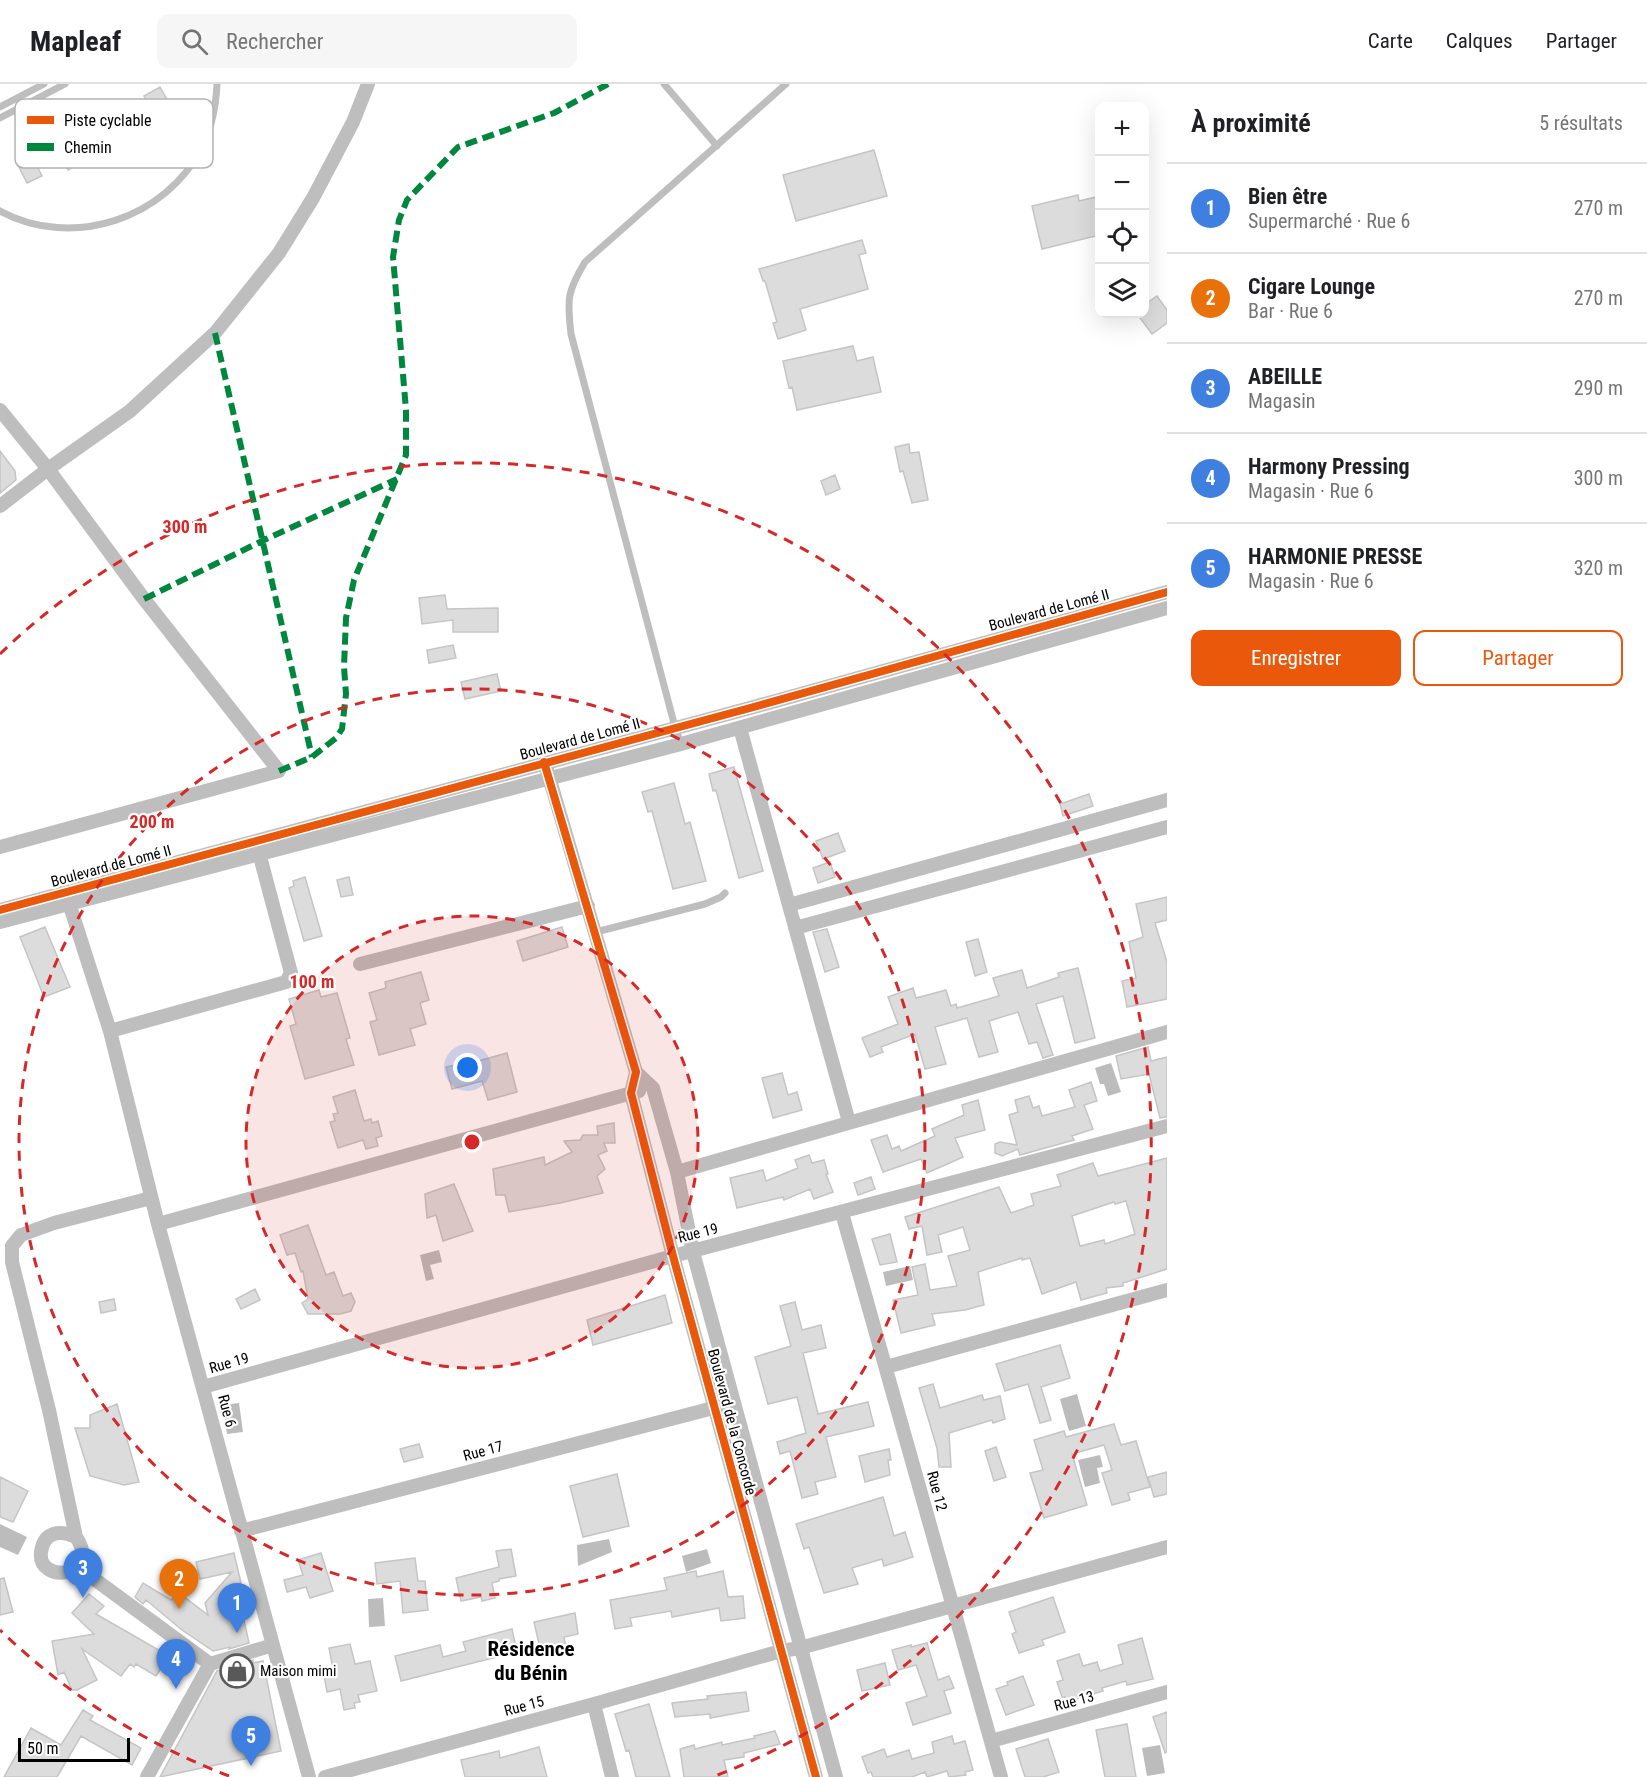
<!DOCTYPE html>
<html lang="fr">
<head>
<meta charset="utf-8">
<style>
  body { margin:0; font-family:"Roboto Condensed",sans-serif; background:#f6f6f6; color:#202124 }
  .controls { position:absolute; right:18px; top:18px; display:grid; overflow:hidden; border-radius:12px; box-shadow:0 6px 24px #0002 }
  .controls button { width:54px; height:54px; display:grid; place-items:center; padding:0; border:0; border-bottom:2px solid #e0e0e0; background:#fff; color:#202124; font:30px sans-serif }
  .scale { position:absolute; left:18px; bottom:15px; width:112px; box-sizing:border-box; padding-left:6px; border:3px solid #000; border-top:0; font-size:16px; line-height:21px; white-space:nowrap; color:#000; -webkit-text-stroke:4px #fff; paint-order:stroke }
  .you { position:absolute; left:468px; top:984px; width:21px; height:21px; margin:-15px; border:4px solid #fff; border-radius:50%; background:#1a73e8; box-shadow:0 0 0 9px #1a73e833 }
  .badge { display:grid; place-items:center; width:39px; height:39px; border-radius:50%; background:#ea580c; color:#fff; font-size:20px; font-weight:700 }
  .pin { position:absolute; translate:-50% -50px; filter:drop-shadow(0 2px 3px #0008) }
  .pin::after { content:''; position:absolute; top:32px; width:21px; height:18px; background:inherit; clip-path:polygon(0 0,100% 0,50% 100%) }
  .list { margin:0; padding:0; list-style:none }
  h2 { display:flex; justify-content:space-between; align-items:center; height:78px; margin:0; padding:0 24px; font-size:26px }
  h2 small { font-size:20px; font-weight:400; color:#757577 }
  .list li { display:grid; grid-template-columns:39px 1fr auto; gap:18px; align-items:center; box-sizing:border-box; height:90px; padding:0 24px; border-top:2px solid #e0e0e0 }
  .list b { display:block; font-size:22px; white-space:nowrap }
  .list p { margin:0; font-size:20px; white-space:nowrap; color:#757577 }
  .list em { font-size:20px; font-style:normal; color:#757577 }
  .actions { display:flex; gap:12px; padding:18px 24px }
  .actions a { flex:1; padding:14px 0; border:2px solid #ea580c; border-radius:12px; text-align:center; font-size:21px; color:#ea580c }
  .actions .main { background:#ea580c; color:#fff }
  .icon { flex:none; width:33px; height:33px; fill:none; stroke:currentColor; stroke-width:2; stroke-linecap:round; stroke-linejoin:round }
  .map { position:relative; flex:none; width:1167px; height:1693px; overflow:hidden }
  header { display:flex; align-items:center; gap:36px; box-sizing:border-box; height:84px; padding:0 30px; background:#fff; border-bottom:2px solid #e0e0e0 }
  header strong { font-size:28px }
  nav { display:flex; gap:33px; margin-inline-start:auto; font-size:21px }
  .search { width:420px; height:54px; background:#f6f6f6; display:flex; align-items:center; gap:15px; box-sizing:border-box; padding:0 21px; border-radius:12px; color:#757577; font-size:22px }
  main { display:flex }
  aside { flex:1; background:#fff }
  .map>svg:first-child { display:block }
</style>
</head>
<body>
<header>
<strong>Mapleaf</strong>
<div class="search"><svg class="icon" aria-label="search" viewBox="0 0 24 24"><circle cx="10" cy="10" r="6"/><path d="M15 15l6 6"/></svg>Rechercher</div>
<nav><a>Carte</a><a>Calques</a><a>Partager</a></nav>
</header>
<main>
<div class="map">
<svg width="1167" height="1693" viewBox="0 0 1167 1693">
  <rect width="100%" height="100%" fill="#fff"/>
  <path fill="#bcbcbc" d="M1111,979l10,29 -13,4 -4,-12h-4l-5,-16z
    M439,1166l3,12 -12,3 4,14 -8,2 -6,-26z
    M910,1182l3,14 -27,6 -3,-14z
    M1077,1310l9,32 -17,5 -9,-32z
    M239,1319l4,29 -16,2 -4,-29z
    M1100,1371l3,12 -6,1 3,15 -15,4 -7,-27z
    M0,1440l27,13 -9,18 -18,-8z
    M609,1455l3,13 -34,14 -1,-21z
    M707,1465l4,14 -25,9 -4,-16z
    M383,1514l2,28 -16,1 -1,-28z
    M1160,1661l5,28 -18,3 -5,-28z"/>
  <path fill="#dcdcdc" stroke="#c5c5c5" stroke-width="1.5" fill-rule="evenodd" d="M160,3l14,25 -36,19 2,3 -72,36 -13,-26 91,-45 -2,-3z
    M874,66l13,46 -91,25 -13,-46z
    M32,72l10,20 -15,7 -10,-20z
    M1078,111l1,6 21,-5v39l-58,14 -10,-43z
    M862,156l4,13 -7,2 9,34 -68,20 6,21 -28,9 -5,-16 4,-1 -12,-41h-2l-4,-12z
    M1157,212l10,14v13l-15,11 -15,-20h7v-9z
    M853,262l4,15 16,-4 8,35 -84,18 -5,-23 -3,1 -6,-27z
    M909,360l1,9 9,-1 9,48 -16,3 -9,-32 -3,1 -5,-25z
    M0,367l15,20 1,9 -16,13z
    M835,391l5,14 -14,6 -5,-14z
    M445,511l2,14 51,-1v24h-45v-12l-31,4 -3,-26z
    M453,561l3,13 -27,5 -2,-13z
    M497,590l4,17 -36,8 -4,-17z
    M734,683l29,104 -24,7 -23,-88 -3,1 -4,-17z
    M674,699l11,41 5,-2 16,59 -33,8 -21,-78 -4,1 -6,-20z
    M1089,710l4,12 -30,10 -3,-12z
    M838,749l7,18 -22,8 -7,-18z
    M830,778l5,15 -17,6 -5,-15z
    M305,793l17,59 -18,5 -15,-53 5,-2 -1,-5z
    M349,793l4,18 -12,2 -4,-17z
    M1167,813v23l-12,3 12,39v37l-40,8 -5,-26 14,-3 -7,-36 14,-5 -7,-33z
    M45,843l25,60 -26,10 -24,-60z
    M562,843l6,20 -45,14 -6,-20z
    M827,845l12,38 -14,5 -12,-40z
    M978,855l9,33 -12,4 -9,-34z
    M1078,884l17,70 -20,5 -12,-47 -27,8 17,51 -10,3 -6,-16 -8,2 -11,-32 -29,9 9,31 -19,5 -12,-39 -32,9 11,37 -21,5 -10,-35 -34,13 2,5 -13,5 -8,-19 36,-14 -10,-27 25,-9 3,10 30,-8 5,16 5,-2 1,4 42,-12 -6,-18 29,-8 5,18 32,-11 -1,-4z
    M421,888l8,28 -9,3 6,21 -16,5 5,16 -36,10 -9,-33 7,-2 -8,-27 17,-5 -1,-6z
    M319,906l2,7 16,-4 13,45 -4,1 8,26 -49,14 -15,-53 6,-2 -7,-25z
    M1148,963l3,14 16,-4v60l-7,1 -11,-44 -28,5 -5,-23z
    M507,969l10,39 -29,8 -6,-19 -30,8 -6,-22 17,-4 1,2z
    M782,989l6,22 9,-3 5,18 -29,8 -11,-40z
    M1091,998l6,19 -13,4 9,24 -21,7 2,4 -54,15 -2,-6 -16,7 -7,-3v-9l5,-2 17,3 -8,-30 9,-3 -3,-12 14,-4 4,12 6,-2 3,10 33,-9 -6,-17z
    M355,1006l9,31 7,-2 1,4 6,-2 4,15 -6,2 2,8 -12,3 -3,-9 -25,8 -8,-26 5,-1 -2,-7 5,-1 -5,-16z
    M978,1016l7,30 -30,8 8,19 -36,16 -6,-14 -38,13 -12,-32 16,-5 5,14 7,-3 2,5 34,-15 -3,-7 32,-14 -2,-10z
    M614,1039l1,20h-11l3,8 -9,4 7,14 -8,7 6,17 -43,10 -51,9 -4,-17h-9l-3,-26 51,-12 1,8 27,-13 -8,-11 16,-1 3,-5h15l-1,-9z
    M809,1071l3,8 12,-3 4,14h-2l7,18 -19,7 -4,-10 -26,11 -1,-3 -46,11 -7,-30 33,-8 3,11 32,-13 -3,-8z
    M1167,1074v111l-44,14v3l-17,2 1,5 -26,7 -5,-18 -34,12 -12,-36 -8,2v-2l-44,14 6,33 -19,5 -33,4 3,11 -34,8 -8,-33 25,-5 -6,-28 13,-3 5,26 27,-4 -9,-30 22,-6 -7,-23 -25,8 4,17 -15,3 -5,-29 -13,3 -4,-12 94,-30 12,26 23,-8 -3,-11 30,-8 -4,-11 36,-12 5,13zM1126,1117l9,33 -30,10 -1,-4 -24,6 -8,-30 42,-14 1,2z
    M871,1093l4,12 -17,6 -4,-12z
    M454,1100l19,47 -30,10 -7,-26 -9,3 -2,-24z
    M308,1141l18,50 8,-3 9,24 8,-3 4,9 -4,9 -11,3h-32l-6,-11 6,-4 -5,-28 -2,1 -6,-19 -8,2 -7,-20z
    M890,1150l7,28 -17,3 -8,-26z
    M255,1205l5,11 -19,9 -5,-10z
    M665,1211l7,28 -79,22 -6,-25z
    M114,1215l2,11 -15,3 -2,-11z
    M795,1218l7,28 19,-5 5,23 -23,5 15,61 50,-12 6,24 -48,11 10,40 -21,5 3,12 -16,4 -12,-47 -10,3 -3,-12 29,-9 -9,-36 -29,7 -13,-47 36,-11 -11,-40z
    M1060,1261l10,33 -29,9 10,33 -11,3 -12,-39 -23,7 -9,-27z
    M933,1300l7,24 42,-13 2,5 16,-4 5,23 -12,4 -1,-3 -43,13 2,34h-12l-2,-19 -18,-60z
    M117,1320l22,78 -15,3 -34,-9 -15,-48h15v-13z
    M1114,1340l7,21 15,-4 14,46 -22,6 2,7 -18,5 -10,-32 10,-3 -8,-25 -32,9 15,51 -43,13 -14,-45 13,-3 -9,-30 30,-9 2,6z
    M419,1360l4,13 -19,5 -4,-13z
    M996,1363l10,30 -12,4 -9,-30z
    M889,1365l2,11h-3l2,15 -25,7 -6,-26z
    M1167,1388v22l-13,3 -6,-20z
    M617,1390l12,52 -46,11 -13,-51z
    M0,1393l28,14 -15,31 -13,-5z
    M883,1413l11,39 11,-4 8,25 -29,9 -2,-7 -30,9 6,16 -34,9 -15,-46 -5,2 -8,-25z
    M511,1465l5,27 -17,3v2l-7,2 3,15 -13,3 -1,-4 -20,4 -5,-23 43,-11 -3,-16z
    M234,1469l7,30 -5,1 13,59 -20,6 1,-2 -17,4 -31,-21 -36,-30 -3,4 -8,-7 8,-14 28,17 8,-7 29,22 -3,-12 27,-31 -32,7 -4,-17z
    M321,1469l12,38 -23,7 -4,-11 -19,5 -3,-12 19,-5 -5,-15z
    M415,1474l3,23h7l3,29 -25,3 -3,-32 -23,3 -2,-21z
    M696,1487l1,6 26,-6 5,26 15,-1 2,22 -24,3 -2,-13 -47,9 -1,-6 -41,7 2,8 -17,3 -5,-29 57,-10 -3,-12z
    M4,1494l9,34 -13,3v-36z
    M89,1510l15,12 -8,8 73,42 -13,20 -20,-12 -2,3 -4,-3 -9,12 -39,-27 15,31 -20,10h-5l-8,-18 -6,3 -6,-34 42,-7 -22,-21z
    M1053,1513l12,35 -23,8 2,5 -25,8 -7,-19 4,-2 -7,-20z
    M575,1529l3,21 -14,3 3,16 -25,4 -8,-35z
    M512,1545l5,23 -116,29 -6,-25 45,-11 3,12 23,-6 -3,-9z
    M1142,1554l11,41 -26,6 -1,-4 -24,7 1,3 -37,11 -1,-5h-3l-5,-15 6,-2 -6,-19 22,-7 4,12 14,-4 3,9 23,-7 -5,-19z
    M927,1559l11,37 11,-4 5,12 -10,3 7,22 -38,12 -7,-22 21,-7 -11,-31 -18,5 -6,-20 19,-5v2z
    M350,1560l5,20 15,-3 7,30 -19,4 2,7 -6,1 1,5 -11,2 -4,-21 -13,3 -3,-17 10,-1 -5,-26z
    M253,1576v3l10,-2 18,90 -121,26 57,-106z
    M885,1579l5,22 -28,6 -5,-21z
    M1023,1592l11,29 -28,10 -10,-26 12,-4 -1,-3z
    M746,1608l3,19 -39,7v-4l-35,3 -3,-14 36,-4 -1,-3z
    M649,1620l21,73h-34l-7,-27 -3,1 -11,-37z
    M83,1626l10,6 -3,4 51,28 -9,17 -51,-29 -24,41h-53l27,-49 30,17z
    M1167,1628v40l-2,1 -12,-36z
    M1127,1640l9,53h-31l-9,-47z
    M775,1647l5,13 -36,9v4l-20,3 4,17h-44l-4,-28 14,-4 1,4 27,-7v3l33,-7 -1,-2z
    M952,1652l2,8 11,-3 8,29 -8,2 1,3 -17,2 -2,-6 -20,6 -2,-5 -13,5h-39l-2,-5 -3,1 -6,-16 22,-8 3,8 22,-7 3,9 22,-6 -2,-11z
    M1048,1655l11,33 -16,5h-18l-9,-28z
    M539,1663l8,30h-82l-4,-17 38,-9 1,7z"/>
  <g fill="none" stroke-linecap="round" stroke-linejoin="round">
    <path stroke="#bebebe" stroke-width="7" d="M664,0l53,62
      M0,23l44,-23
      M0,34l65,-34
      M0,127c72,39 166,8 202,-64 10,-20 14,-41 15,-63
      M681,660l-6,-17 -104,-393c-4,-35 -4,-42 14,-72l201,-178
      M596,848l109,-28 16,-7 4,-4"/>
    <path stroke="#bebebe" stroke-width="14" d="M0,326l48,59 96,130 135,172 -279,76
      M0,422l48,-37 82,-58 85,-78 64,-80 34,-55 40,-76 15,-38
      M740,644l109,394
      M547,686l89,302 -5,21 42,163 143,521
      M69,819l41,128 48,193 151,553
      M789,821l378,-105
      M0,826l750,-202 417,-116
      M0,838l681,-178 486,-136
      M795,844l372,-101
      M360,880l228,-58
      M110,947l176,-49 5,-9 -33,-124
      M636,988l17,16 24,84 16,80 143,525
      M677,1088l490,-140
      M842,1129l159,564
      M158,1140l481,-133
      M886,1283l281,-77
      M203,1303l470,-131 494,-130
      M241,1447l480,-125
      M76,1453c-16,-7 -32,-6 -35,15 -4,33 62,25 35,-15l-27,-127 -37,-148v-16l9,-11 33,-12 97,-25
      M78,1483l132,97
      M594,1620l18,73
      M991,1657l176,-49
      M147,1693l63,-113 63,-19
      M325,1693l269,-73 187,-53 19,-3 367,-101"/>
    <path stroke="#00873e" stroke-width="6" stroke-dasharray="12 6" stroke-linecap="butt" d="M215,249l97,424
      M144,515l118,-58 135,-62
      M279,687l33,-14 24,-19 6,-9 4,-35 -2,-27 2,-49 8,-38 52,-125v-45l-13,-153 6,-37 8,-20 51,-53 96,-34 54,-29"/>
    <defs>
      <path id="cycleway" d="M544,678l92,310 -5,21 42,163 143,521
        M0,826l750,-202 417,-116"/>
    </defs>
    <use href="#cycleway" stroke="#fff" stroke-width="11"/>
    <use href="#cycleway" stroke="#e8590c" stroke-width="8"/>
  </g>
  <circle cx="472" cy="1058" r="226" fill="#d62828" fill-opacity=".12"/>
  <g fill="none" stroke="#d62828" stroke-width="3" stroke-dasharray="10 8">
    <circle cx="472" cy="1058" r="226"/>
    <circle cx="472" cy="1058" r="453"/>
    <path d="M229 1692A679 679 0 0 1 0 1546M0 570A679 679 0 1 1 715 1692"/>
  </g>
  <defs>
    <symbol id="shop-ring" viewBox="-11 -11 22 22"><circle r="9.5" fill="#fff" stroke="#595959" stroke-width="1.5"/><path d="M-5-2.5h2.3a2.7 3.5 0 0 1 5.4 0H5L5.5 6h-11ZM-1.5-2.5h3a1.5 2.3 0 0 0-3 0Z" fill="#595959"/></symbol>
  </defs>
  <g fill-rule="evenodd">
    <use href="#shop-ring" x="218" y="1568" width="38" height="38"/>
  </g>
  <g text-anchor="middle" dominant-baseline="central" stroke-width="4.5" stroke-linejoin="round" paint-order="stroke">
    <g font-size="15" fill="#000" stroke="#fff">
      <text transform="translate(1049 526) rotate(-15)">Boulevard de Lomé II</text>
      <text transform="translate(580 655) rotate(-15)">Boulevard de Lomé II</text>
      <text transform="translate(111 782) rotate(-15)">Boulevard de Lomé II</text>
      <text transform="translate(698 1149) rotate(-14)">Rue 19</text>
      <text transform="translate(229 1279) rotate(-16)">Rue 19</text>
      <text transform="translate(227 1327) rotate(75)">Rue 6</text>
      <text transform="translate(732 1338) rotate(75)">Boulevard de la Concorde</text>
      <text transform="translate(483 1367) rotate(-15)">Rue 17</text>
      <text transform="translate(937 1407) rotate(75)">Rue 12</text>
      <text transform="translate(1074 1617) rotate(-15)">Rue 13</text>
      <text transform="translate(524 1622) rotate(-15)">Rue 15</text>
    </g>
    <g font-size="15" fill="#000" stroke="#fff" text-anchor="start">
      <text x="260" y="1587">Maison mimi</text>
    </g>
    <g font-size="21" font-weight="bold" fill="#000" stroke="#fff">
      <text x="531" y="1565">Résidence<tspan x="531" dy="24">du Bénin</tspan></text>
    </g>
  </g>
  <rect x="15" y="15" width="198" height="69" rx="9" fill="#fff" stroke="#b2b2b2" stroke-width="1.5"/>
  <rect x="27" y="32" width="27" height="8" fill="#e8590c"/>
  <rect x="27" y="59" width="27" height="8" fill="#00873e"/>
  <g font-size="16" fill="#000">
    <text x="64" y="42">Piste cyclable</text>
    <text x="64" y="69">Chemin</text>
  </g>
  <circle cx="472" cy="1058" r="9" fill="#d62828" stroke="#fff" stroke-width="3"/>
  <g font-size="18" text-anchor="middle" font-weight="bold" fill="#d62828" stroke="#fff" stroke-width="4.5" stroke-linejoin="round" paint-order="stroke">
    <text x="185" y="449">300 m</text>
    <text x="152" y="744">200 m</text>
    <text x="312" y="904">100 m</text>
  </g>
</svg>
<div class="controls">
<button>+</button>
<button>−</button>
<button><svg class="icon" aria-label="locate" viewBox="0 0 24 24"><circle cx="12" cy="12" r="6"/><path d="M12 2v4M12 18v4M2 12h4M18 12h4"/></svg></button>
<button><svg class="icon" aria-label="layers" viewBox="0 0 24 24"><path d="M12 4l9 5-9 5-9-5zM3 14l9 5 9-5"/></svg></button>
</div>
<div class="scale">50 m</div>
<div class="you"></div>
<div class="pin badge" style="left:237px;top:1549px;background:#3f7fe0">1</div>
<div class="pin badge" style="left:179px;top:1525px;background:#e8710a">2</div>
<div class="pin badge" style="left:83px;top:1514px;background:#3f7fe0">3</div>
<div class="pin badge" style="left:176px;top:1605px;background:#3f7fe0">4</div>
<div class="pin badge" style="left:251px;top:1682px;background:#3f7fe0">5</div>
</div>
<aside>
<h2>À proximité<small>5 résultats</small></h2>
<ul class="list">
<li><span class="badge" style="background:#3f7fe0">1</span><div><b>Bien être</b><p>Supermarché · Rue 6</p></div><em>270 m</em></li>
<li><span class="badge" style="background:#e8710a">2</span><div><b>Cigare Lounge</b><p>Bar · Rue 6</p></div><em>270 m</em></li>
<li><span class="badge" style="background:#3f7fe0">3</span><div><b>ABEILLE</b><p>Magasin</p></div><em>290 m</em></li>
<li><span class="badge" style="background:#3f7fe0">4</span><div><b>Harmony Pressing</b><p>Magasin · Rue 6</p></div><em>300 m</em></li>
<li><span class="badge" style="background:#3f7fe0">5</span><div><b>HARMONIE PRESSE</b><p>Magasin · Rue 6</p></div><em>320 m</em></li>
</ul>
<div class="actions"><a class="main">Enregistrer</a><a>Partager</a></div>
</aside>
</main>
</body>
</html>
